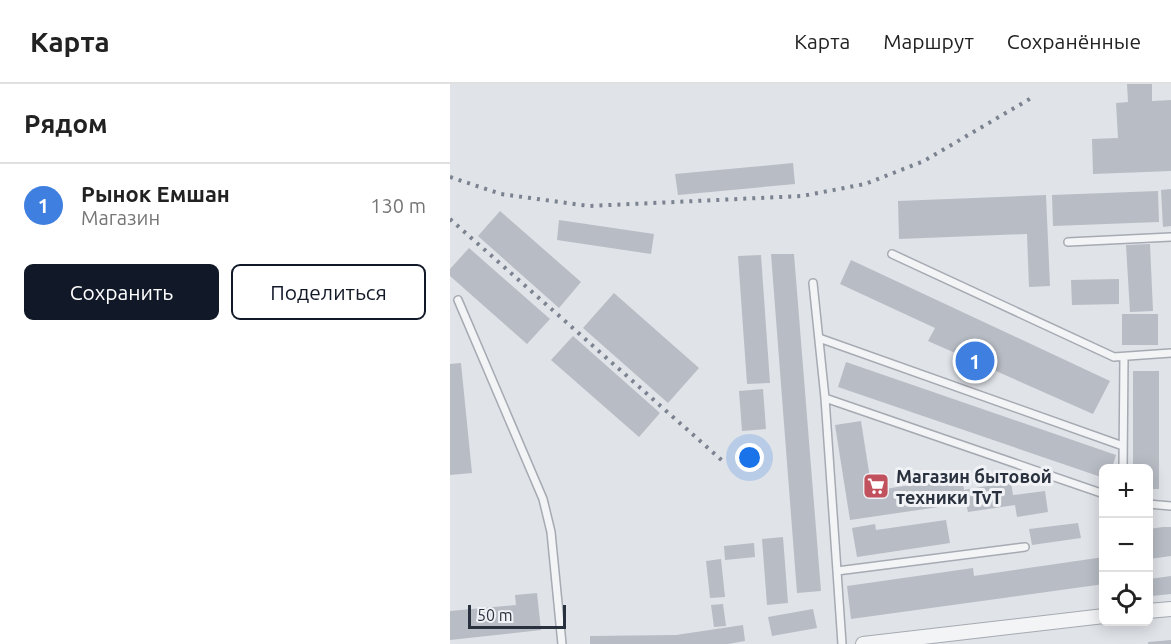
<!DOCTYPE html>
<html lang="ru">
<head>
<meta charset="utf-8">
<style>
  body { margin:0; font-family:Ubuntu,sans-serif; background:#f2f2f2; color:#222 }
  .controls { position:absolute; right:18px; bottom:18px; display:grid; overflow:hidden; border-radius:9px; box-shadow:0 3px 15px #0003 }
  .controls button { width:54px; height:54px; display:grid; place-items:center; padding:0; border:0; border-bottom:2px solid #e0e0e0; background:#fff; color:#222; font:30px sans-serif }
  .scale { position:absolute; left:18px; bottom:15px; width:98px; box-sizing:border-box; padding-left:6px; border:3px solid #2a313e; border-top:0; font-size:16px; line-height:21px; white-space:nowrap; color:#2a313e; -webkit-text-stroke:4px #f0f2f5; paint-order:stroke }
  .you { position:absolute; left:300px; top:374px; width:21px; height:21px; margin:-15px; border:4px solid #fff; border-radius:50%; background:#1a73e8; box-shadow:0 0 0 9px #1a73e833 }
  .badge { display:grid; place-items:center; width:39px; height:39px; border-radius:50%; background:#111827; color:#fff; font-size:20px; font-weight:700 }
  .pin { position:absolute; translate:-50% -50%; border:3px solid #fff; box-shadow:0 2px 6px #0006 }
  .list { margin:0; padding:0; list-style:none }
  h2 { display:flex; justify-content:space-between; align-items:center; height:78px; margin:0; padding:0 24px; font-size:26px }
  h2 small { font-size:20px; font-weight:400; color:#767676 }
  .list li { display:grid; grid-template-columns:39px 1fr auto; gap:18px; align-items:center; box-sizing:border-box; height:84px; padding:0 24px; border-top:2px solid #e0e0e0 }
  .list b { display:block; font-size:22px; white-space:nowrap }
  .list p { margin:0; font-size:20px; white-space:nowrap; color:#767676 }
  .list em { font-size:20px; font-style:normal; color:#767676 }
  .actions { display:flex; gap:12px; padding:18px 24px }
  .actions a { flex:1; padding:14px 0; border:2px solid #111827; border-radius:9px; text-align:center; font-size:21px; color:#111827 }
  .actions .main { background:#111827; color:#fff }
  .icon { flex:none; width:33px; height:33px; fill:none; stroke:currentColor; stroke-width:2; stroke-linecap:round; stroke-linejoin:round }
  .map { position:relative; flex:none; width:721px; height:560px; overflow:hidden }
  header { display:flex; align-items:center; gap:36px; box-sizing:border-box; height:84px; padding:0 30px; background:#fff; border-bottom:2px solid #e0e0e0 }
  header strong { font-size:28px }
  nav { display:flex; gap:33px; margin-inline-start:auto; font-size:21px }
  main { display:flex }
  aside { flex:1; background:#fff }
  .map>svg:first-child { display:block }
</style>
</head>
<body>
<header>
<strong>Карта</strong>
<nav><a>Карта</a><a>Маршрут</a><a>Сохранённые</a></nav>
</header>
<main>
<aside>
<h2>Рядом<small></small></h2>
<ul class="list">
<li><span class="badge" style="background:#3f7fe0">1</span><div><b>Рынок Емшан</b><p>Магазин</p></div><em>130 m</em></li>
</ul>
<div class="actions"><a class="main">Сохранить</a><a>Поделиться</a></div>
</aside>
<div class="map">
<svg width="721" height="560" viewBox="0 0 721 560">
  <rect width="100%" height="100%" fill="#e0e3e8"/>
  <path fill="#b8bcc4" d="M677,0h25v17l19,-1v71l-78,3 -1,-35 26,-1 -2,-35 12,-1z
    M343,79l2,21 -117,11 -3,-21z
    M721,105v37l-8,1 -2,-37z
    M708,107l1,31 -106,4 -1,-31z
    M596,111l4,91 -21,1 -2,-53 -128,5 -1,-38z
    M50,127l81,71 -22,26 -81,-72z
    M109,136l95,14 -3,20 -94,-14z
    M700,160l3,67 -23,1 -4,-67z
    M19,164l81,71 -23,25 -77,-68v-7z
    M321,170h23l27,337 -24,2z
    M311,171l9,128 -23,1 -9,-128z
    M401,176l259,121 -17,33 -165,-73 7,-13 -95,-44z
    M669,195v25l-47,1 -1,-25z
    M164,209l85,75 -31,35 -85,-75z
    M672,230h36v31h-36z
    M123,252l87,77 -21,24 -88,-77z
    M396,278l270,93 -4,13h-8v10l-266,-91z
    M11,279l11,110 -22,2v-111z
    M683,287h26v118h-10v-21h-16z
    M313,305l3,40 -24,2 -3,-40z
    M411,337l11,70 90,-14 2,13 47,-8 2,13 32,-4 3,21 -31,5 -2,-12 -47,7 -2,-9 -116,17 -15,-95z
    M496,436l4,23 -93,14 -5,-29 23,-4 1,6z
    M628,439l3,15 -49,7 -3,-16z
    M713,443h8v29l-22,3v-30z
    M333,453l5,66 -21,2 -5,-66z
    M304,459l1,14 -30,3 -1,-14z
    M654,473v27l-253,35 -4,-33 126,-18 1,8z
    M271,475l4,38 -15,1 -4,-37z
    M721,492v18l-19,2 -2,-17z
    M87,509l4,37 -91,10v-29l66,-6 -1,-10z
    M273,520l3,22 -12,1 -3,-22z
    M363,525l4,19 -45,8 -4,-19z
    M293,541l2,16 -17,3h-138v-8l86,-1z
    M721,556v4h-23v-2z"/>
  <g fill="none" stroke-linecap="round" stroke-linejoin="round">
    <defs>
      <path id="service" d="M618,158l103,-5
        M442,170l222,103 57,-4
        M363,199l12,115 12,173 188,-24
        M8,216l85,199 8,33 11,112
        M369,254l304,108
        M375,314l279,96
        M673,384l1,-111
        M698,420l23,2
        M387,487l5,73"/>
      <path id="minor" d="M698,527l23,-2
        M413,560l241,-28"/>
    </defs>
    <use href="#service" stroke="#a6aab2" stroke-width="10"/>
    <use href="#minor" stroke="#a6aab2" stroke-width="16"/>
    <use href="#service" stroke="#f3f4f6" stroke-width="7"/>
    <use href="#minor" stroke="#f3f4f6" stroke-width="14"/>
    <path stroke="#7b8290" stroke-width="4" stroke-dasharray="3 6" stroke-linecap="butt" d="M0,93l51,17 88,12 213,-10 63,-12 59,-23 109,-64
      M0,135l276,245"/>
  </g>
  <defs>
    <symbol id="supermarket-square" viewBox="-11 -11 22 22"><rect x="-9" y="-9" width="18" height="18" rx="4" fill="#c1515d" stroke="#f0f2f5"/><path d="M-6-5.5h2.5l.6 2H6L4.5 2H-2.5L-4.4-4H-6ZM-1.5 3.2a1.3 1.3 0 1 0 .1 0ZM3 3.2a1.3 1.3 0 1 0 .1 0Z" fill="#fff"/></symbol>
  </defs>
  <g fill-rule="evenodd">
    <use href="#supermarket-square" x="411" y="387" width="30" height="30"/>
  </g>
  <g text-anchor="middle" dominant-baseline="central" stroke-width="6" stroke-linejoin="round" paint-order="stroke">
    <g font-size="18" font-weight="bold" fill="#2a313e" stroke="#f0f2f5" text-anchor="start">
      <text x="446" y="392">Магазин бытовой<tspan x="446" dy="21">техники TvT</tspan></text>
    </g>
  </g>
</svg>
<div class="controls">
<button>+</button>
<button>−</button>
<button><svg class="icon" aria-label="locate" viewBox="0 0 24 24"><circle cx="12" cy="12" r="6"/><path d="M12 2v4M12 18v4M2 12h4M18 12h4"/></svg></button>
</div>
<div class="scale">50 m</div>
<div class="you"></div>
<div class="pin badge" style="left:525px;top:277px;background:#3f7fe0">1</div>
</div>
</main>
</body>
</html>
